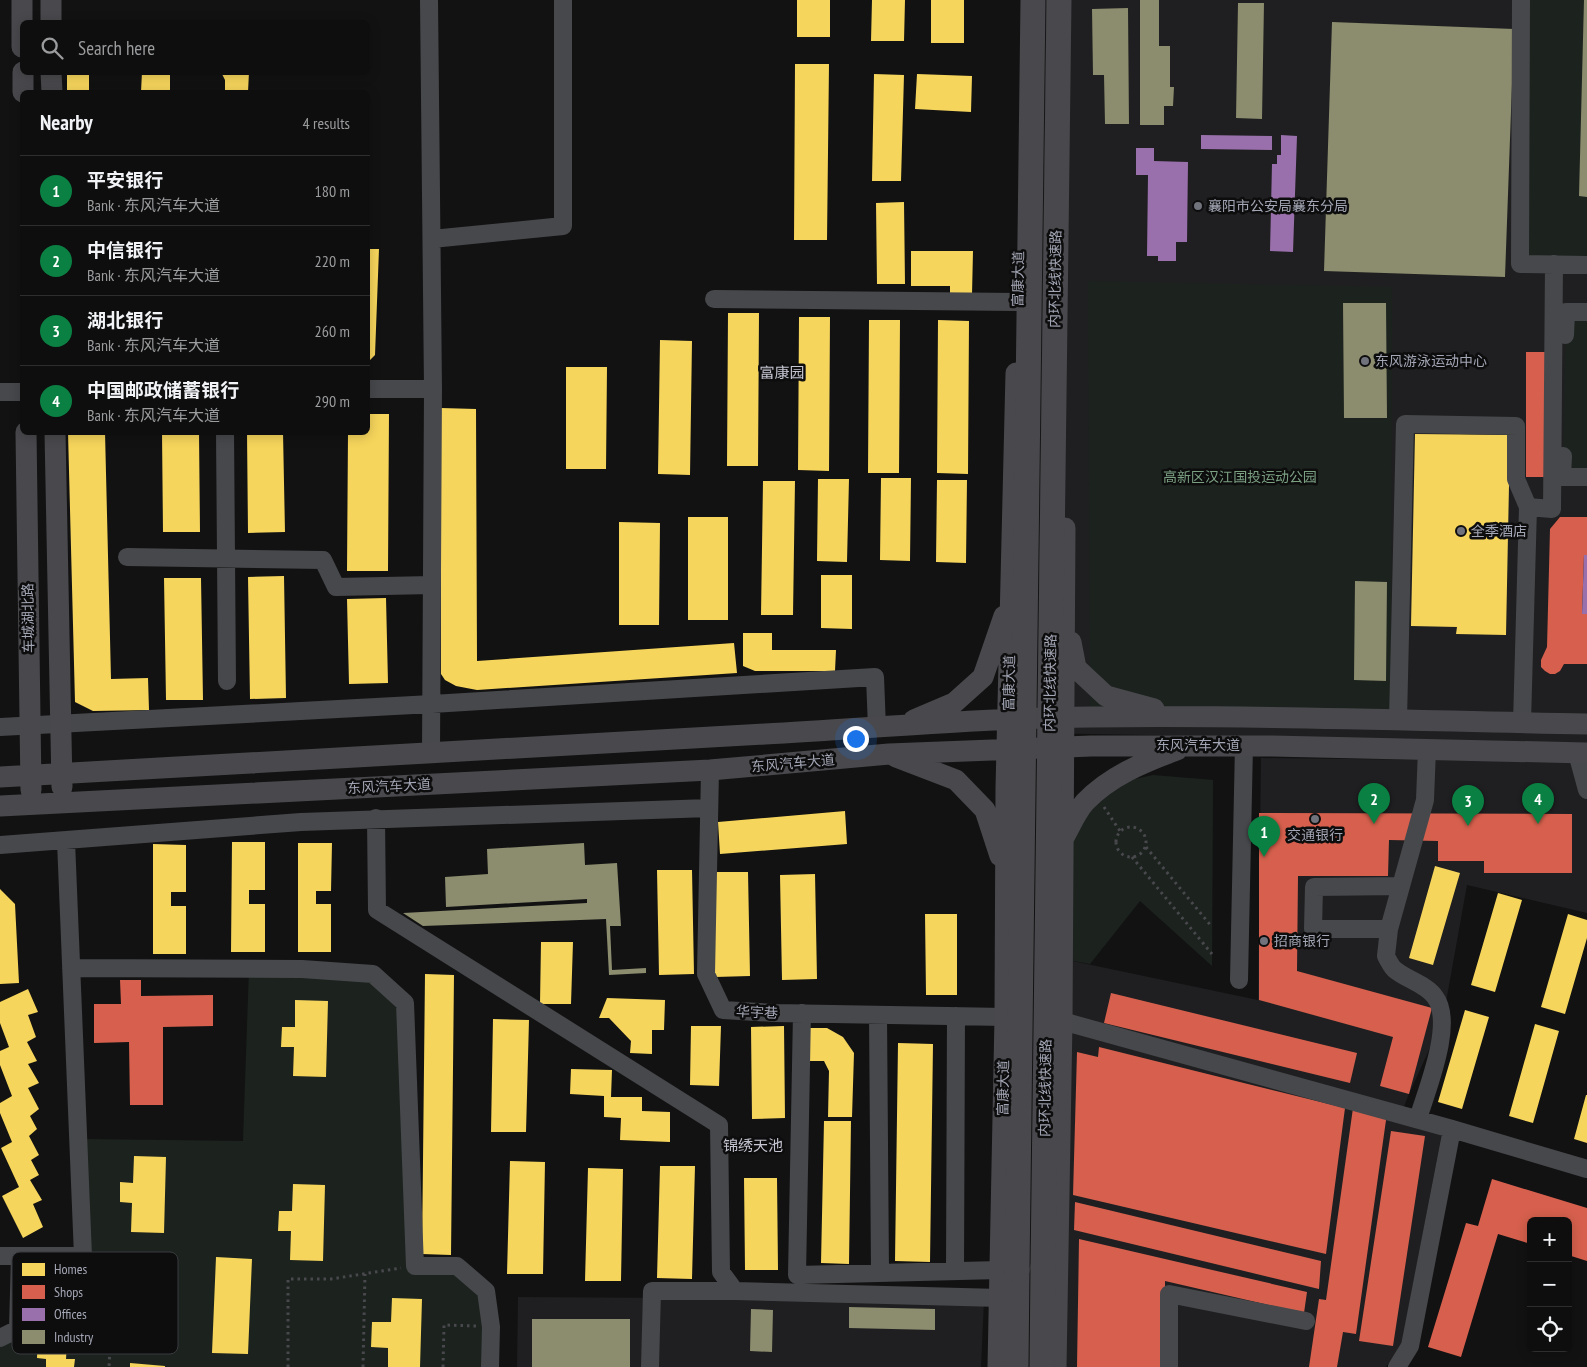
<!DOCTYPE html>
<html lang="en">
<head>
<meta charset="utf-8">
<style>
  body { margin:0; font-family:"PT Sans Narrow","Noto Sans SC",sans-serif; background:#1c1c1c; color:#f1f3f6 }
  .controls { position:absolute; right:15px; bottom:15px; display:grid; overflow:hidden; border-radius:8px; box-shadow:0 2px 12px #0003 }
  .controls button { width:45px; height:45px; display:grid; place-items:center; padding:0; border:0; border-bottom:1px solid #2e2e2e; background:#0e0e0e; color:#f1f3f6; font:25px sans-serif }
  .you { position:absolute; left:855px; top:738px; width:18px; height:18px; margin:-12px; border:4px solid #fff; border-radius:50%; background:#1a73e8; box-shadow:0 0 0 8px #1a73e833 }
  .badge { display:grid; place-items:center; width:32px; height:32px; border-radius:50%; background:#0b8043; color:#fff; font-size:16px; font-weight:700 }
  .pin { position:absolute; translate:-50% -41px; filter:drop-shadow(0 1px 2px #0008) }
  .pin::after { content:''; position:absolute; top:26px; width:18px; height:15px; background:inherit; clip-path:polygon(0 0,100% 0,50% 100%) }
  .list { margin:0; padding:0; list-style:none }
  h2 { display:flex; justify-content:space-between; align-items:center; height:65px; margin:0; padding:0 20px; font-size:21px }
  h2 small { font-size:16px; font-weight:400; color:#9b9c9e }
  .list li { display:grid; grid-template-columns:32px 1fr auto; gap:15px; align-items:center; box-sizing:border-box; height:70px; padding:0 20px; border-top:1px solid #2e2e2e }
  .list b { display:block; font-size:19px; white-space:nowrap }
  .list p { margin:0; font-size:16px; white-space:nowrap; color:#9b9c9e }
  .list em { font-size:16px; font-style:normal; color:#9b9c9e }
  .icon { flex:none; width:28px; height:28px; fill:none; stroke:currentColor; stroke-width:2; stroke-linecap:round; stroke-linejoin:round }
  .map { position:relative; flex:none; width:1587px; height:1367px; overflow:hidden }
  .search { position:absolute; background:#0e0e0e; box-shadow:0 2px 12px #0003; left:20px; top:20px; width:350px; height:55px; display:flex; align-items:center; gap:12px; box-sizing:border-box; padding:0 18px; border-radius:8px; color:#9b9c9e; font-size:19px }
  .panel { position:absolute; background:#0e0e0e; box-shadow:0 2px 12px #0003; left:20px; top:90px; width:350px; height:345px; border-radius:8px }
  .map>svg:first-child { display:block }
</style>
</head>
<body>
<div class="map">
<svg width="1587" height="1367" viewBox="0 0 1587 1367">
  <rect width="100%" height="100%" fill="#121213"/>
  <path fill="#1f1f21" d="M1046,0h541v743l-550,-10z
    M1261,758l326,4v151l-120,-28 -24,134 -34,75 -8,20 42,13 -41,216 -16,24h-323v-408l195,41z
    M518,1297l466,3 -3,67h-464z"/>
  <path fill="#1c231e" d="M1521,0h66v265l-67,-1z
    M1088,281l304,6 -1,433 -301,-3z
    M1566,312h21v165h-24z
    M1153,775l60,5 -1,186 -72,-65 -50,63 -27,-5v-107l27,-45 31,-25z
    M249,969l124,5 32,29 10,263h42l29,25 4,76h-490v-29l18,-9 2,-73h63l-5,-117 165,2z"/>
  <path fill="#f6d55c" d="M797,0h33v37h-33z
    M872,0h33l-1,41h-33z
    M931,0h33v43h-33z
    M795,64h34l-2,176h-33z
    M67,72h40v3h-18v17h-22z
    M142,72h28v20h-29z
    M221,72h28l-1,20h-23v-12z
    M874,74l30,1 -3,106h-29z
    M917,74l55,2 -1,36 -56,-3z
    M904,202l1,82h-28l-1,-81z
    M368,249h11l-4,106 -7,7z
    M911,251h62l-1,44 -22,-1v-8h-39z
    M728,313h31l-1,153h-31z
    M799,317h31l-1,154 -31,-1z
    M869,320h31l-1,153h-31z
    M938,320l31,1 -1,153 -31,-1z
    M660,340l32,1 -2,134 -32,-1z
    M566,367h41l-1,102h-40z
    M441,408l35,1 1,252 257,-18 3,30 -260,17 -21,-4 -11,-6 -4,-6z
    M368,414h21l-1,157h-41l1,-139h20z
    M68,432h37l6,247 37,-1 1,32 -56,1 -18,-9z
    M162,432h37l1,100h-37z
    M247,432h36l2,100 -37,1z
    M1415,434l95,1 -4,200 -50,-1 1,-7 -46,-1z
    M881,478h30l-1,83 -30,-1z
    M818,479h31l-2,83 -30,-1z
    M937,480h30l-1,83 -30,-1z
    M763,481h32l-2,134h-32z
    M688,517h40v103h-40z
    M619,522l41,1 -1,102h-40z
    M821,575h31v54l-31,-1z
    M284,576l2,122 -36,1 -2,-122z
    M164,578h37l2,122h-37z
    M386,598l2,85 -39,1 -2,-85z
    M743,633h29v17h64l-1,21h-80l-12,-5z
    M845,811l2,33 -127,10 -2,-32z
    M232,842h33v48h-16v14h16v48h-34z
    M298,843h34l-1,48h-15v13h15v48h-33z
    M153,844l33,1v47h-15v14h15v48h-33z
    M1435,866l25,7 -27,92 -24,-7z
    M657,870h35l2,104 -35,1z
    M714,872h34l2,104 -35,1z
    M815,874l2,105 -35,1 -2,-105z
    M0,889l15,15 4,79 -19,1z
    M1498,893l24,7 -27,92 -24,-7z
    M925,914h32v81h-31z
    M1568,914l19,6v18l-22,76 -24,-7z
    M541,942h32l-2,62h-31z
    M425,974l29,1 -3,280 -29,-1z
    M28,989l10,23 -10,3 8,22 -9,5 10,19 -9,3 11,19 -11,5 11,21 -9,7 7,13 -8,7 10,19 -8,5 8,15 -9,5 12,20 -9,4 10,23 -20,11 -21,-42 17,-9 -18,-39 11,-6 -12,-29v-10l12,-7 -12,-31v-14l9,-4 -9,-24v-21z
    M607,998l58,2 -1,30h-12v24l-22,-1 1,-12 -22,-23h-10z
    M295,1000l33,1 -2,76 -33,-1 1,-29h-13l1,-20h13z
    M1465,1010l24,7 -27,92 -24,-7z
    M493,1019l36,1 -3,112h-35z
    M1535,1024l24,7 -26,92 -24,-7z
    M691,1026h30l-2,60 -29,-1z
    M784,1026l1,92 -33,1 -1,-92z
    M808,1028h19l16,9 11,16 -2,64h-24l1,-46 -5,-10h-16z
    M898,1043l35,1 -3,218 -35,-1z
    M571,1069l41,1 -1,27h31v14l28,1v30l-50,-2 1,-22 -17,-1v-21l-34,-2z
    M1586,1095h1v48l-13,-4z
    M824,1121h27l-2,143 -28,-1z
    M134,1156l32,1 -2,76 -33,-1 1,-29 -12,-1v-20l13,1z
    M510,1161l35,1 -2,112h-36z
    M660,1166h35l-3,113 -35,-1z
    M588,1168l35,1 -2,112h-36z
    M744,1178h33l1,92h-33z
    M293,1184l32,1 -2,76 -33,-1 1,-29h-13l1,-20h13z
    M216,1257l36,2 -4,95 -36,-1z
    M25,1270l27,1 -2,28h11l-1,27 8,1 -2,32h9l-1,8h-28v-8l-9,-1 1,-28h-6l1,-29 -10,-1z
    M392,1298l30,1 -2,68h-32v-19l-17,-1 1,-25h19z
    M130,1363l35,3v1h-35z"/>
  <path fill="#d6604d" d="M1526,352h23v125h-23z
    M1560,517h27v38h-3l-2,59h5v50h-23l-4,7 -5,3h-5l-5,-3 -4,-4v-7l6,-13 3,-118z
    M1259,813l313,1v59h-88v-12h-46v-20l-49,-1 -1,36h-90l-1,95 135,37 -23,86 -29,-8 13,-49 -134,-37z
    M120,980h21v16l72,-1v31l-50,1v78h-33l-1,-63 -35,1v-39h27z
    M1111,993l246,60 -7,30 -246,-60z
    M1099,1047l246,61 -19,146 -253,-59 4,-143 21,5z
    M1353,1108l34,5 -31,221 -13,-2 -6,35h-28l10,-68 7,1z
    M1391,1131l34,5 -32,210 -34,-5z
    M1492,1179l95,29v53l-19,-6v-34h-37v23l-33,-10 -37,123 -33,-10 38,-124 12,3z
    M1075,1202l246,59 -2,28 -245,-59z
    M1079,1239l228,53 -3,21 -139,-32v86h-88z"/>
  <path fill="#9970ab" d="M1201,135l71,1v14l-71,-1z
    M1281,135l16,1 -4,116 -23,-1 2,-87h5v-9h4z
    M1136,148h18v13l34,1 -1,80h-11v19h-18v-5h-11l1,-81h-12z
    M1584,555h3v59h-5z"/>
  <path fill="#8c8c6e" d="M1140,0h19v46h11v41h4l-1,19h-9v19h-24z
    M1584,0h3v197l-8,-1z
    M1238,3h26l-2,116 -26,-1z
    M1128,8l1,116h-24l-1,-49h-11l-1,-66z
    M1332,22l182,7 -9,248 -181,-6z
    M1343,303h43l1,115h-43z
    M1355,581l32,1 -1,99 -32,-1z
    M584,843l1,22 32,-2 4,63h-11l2,44 34,-2v5l-37,2 -3,-56 -183,7 -20,-13 184,-10v-4l-141,8 -1,-30 43,-3 -1,-25z
    M849,1307l86,2v21l-86,-2z
    M751,1309l22,1 -1,42 -22,-1z
    M532,1319h98v48h-98z"/>
  <g fill="none" stroke-linecap="round" stroke-linejoin="round">
    <path stroke="#48484d" stroke-width="3" stroke-dasharray="2.5 4" stroke-linecap="butt" d="M1104,807l16,24
      M1116 842a15 15 0 1 1 30 0a15 15 0 1 1-30 0Z
      M1146,847l66,80
      M1132,857l80,97
      M98,1256l17,1 -6,110
      M288,1367v-88h43l70,-11
      M363,1367l2,-93
      M443,1367l1,-42 32,1"/>
    <path stroke="#47484b" stroke-width="18" d="M429,0l4,389
      M1521,0l-1,264 67,1
      M432,239l131,-13v-226
      M714,299l304,3
      M1565,335l1,-23h21
      M368,389h65l-2,362
      M0,392h22
      M225,432l2,249
      M1563,456l-1,21h25
      M127,557l196,3 13,27 96,-2
      M1398,720l7,-296 111,2v53l12,28
      M1522,723l6,-216 24,2 2,-245
      M0,727l432,-23 443,-27 2,51
      M1577,753l10,37
      M710,770l-4,204 17,36 52,3 230,4
      M376,818l1,92 342,215 2,147 14,19
      M0,845l301,-23 408,-14
      M1401,886l-87,1 -1,42h76l36,-129 2,-51
      M1389,929l-3,27c2,4 5,10 8,13 11,10 32,15 41,28 20,26 -9,94 -17,122
      M71,968l231,1 71,5 32,29 10,263h42l29,25 5,36 -1,40
      M1239,980l5,-235
      M802,1013l-5,262 203,-5
      M878,1015l2,257
      M1062,1021l390,108 135,40
      M0,1256h20
      M955,1270l1,-254
      M0,1338l18,-9 2,-73h63l-17,-415
      M650,1367l2,-76h83l265,7
      M1169,1367v-73l137,27
      M1397,1367l13,-21 42,-217"/>
    <path stroke="#49494d" stroke-width="21" d="M22,0v47
      M51,0v22
      M23,72v20
      M51,72l1,20
      M26,432l5,358
      M55,432l7,355
      M1071,642l5,26 30,28 48,13
      M914,720l40,-17 29,-26 21,-61
      M896,757l60,23 29,30 15,46
      M0,777c255,-15 510,-30 765,-43 109,-6 218,-16 327,-17 165,-2 330,4 495,7
      M0,806l710,-36 179,-16 202,-8h181l315,7
      M1063,839c7,-12 13,-27 22,-37 25,-26 59,-40 92,-52
      M998,1367l7,-350 1,-229 10,-415
      M1056,1367l6,-346 3,-493"/>
    <path stroke="#49494d" stroke-width="25" d="M1016,1367l1,-97
      M1042,1367l1,-100"/>
    <path stroke="#49494d" stroke-width="25" d="M1043,1267l16,-1267
      M1017,1270l16,-1270"/>
  </g>
  <g fill="#70727c" stroke="#0d0d0e" stroke-width="2">
    <circle cx="1198" cy="206" r="5"/>
    <circle cx="1365" cy="361" r="5"/>
    <circle cx="1461" cy="531" r="5"/>
    <circle cx="1315" cy="819" r="5"/>
    <circle cx="1264" cy="941" r="5"/>
  </g>
  <g text-anchor="middle" dominant-baseline="central" stroke-width="5" stroke-linejoin="round" paint-order="stroke">
    <g font-size="14" fill="#a3a6b4" stroke="#0d0d0e" text-anchor="start">
      <text x="1208" y="206">襄阳市公安局襄东分局</text>
      <text x="1375" y="361">东风游泳运动中心</text>
      <text x="1471" y="531">全季酒店</text>
      <text x="1315" y="835" text-anchor="middle">交通银行</text>
      <text x="1274" y="941">招商银行</text>
    </g>
    <g font-size="14" fill="#a3a6b4" stroke="#0d0d0e">
      <text transform="translate(1018 279) rotate(-89)">富康大道</text>
      <text transform="translate(1055 279) rotate(-89)">内环北线快速路</text>
      <text transform="translate(28 618) rotate(-91)">车城湖北路</text>
      <text transform="translate(1009 683) rotate(-89)">富康大道</text>
      <text transform="translate(1050 683) rotate(-89)">内环北线快速路</text>
      <text x="1198" y="745">东风汽车大道</text>
      <text transform="translate(793 763) rotate(-5)">东风汽车大道</text>
      <text transform="translate(389 786) rotate(-3)">东风汽车大道</text>
      <text transform="translate(757 1012) rotate(3)">华宇巷</text>
      <text transform="translate(1003 1088) rotate(-89)">富康大道</text>
      <text transform="translate(1045 1088) rotate(-89)">内环北线快速路</text>
    </g>
    <g font-size="14" fill="#7a9f81" stroke="#0d0d0e">
      <text x="1240" y="477">高新区汉江国投运动公园</text>
    </g>
    <g font-size="15" fill="#c4c5d0" stroke="#0d0d0e">
      <text x="782" y="372">富康园</text>
      <text x="753" y="1145">锦绣天池</text>
    </g>
  </g>
  <rect x="12" y="1252" width="166" height="102" rx="8" fill="#0d0d0e" stroke="#3a3b40" stroke-width="1"/>
  <rect x="22" y="1263" width="23" height="13" fill="#f6d55c"/>
  <rect x="22" y="1285" width="23" height="14" fill="#d6604d"/>
  <rect x="22" y="1308" width="23" height="13" fill="#9970ab"/>
  <rect x="22" y="1330" width="23" height="14" fill="#8c8c6e"/>
  <g font-size="14" fill="#a3a6b4">
    <text x="54" y="1274">Homes</text>
    <text x="54" y="1297">Shops</text>
    <text x="54" y="1319">Offices</text>
    <text x="54" y="1342">Industry</text>
  </g>
</svg>
<div class="controls">
<button>+</button>
<button>−</button>
<button><svg class="icon" aria-label="locate" viewBox="0 0 24 24"><circle cx="12" cy="12" r="6"/><path d="M12 2v4M12 18v4M2 12h4M18 12h4"/></svg></button>
</div>
<div class="you"></div>
<div class="pin badge" style="left:1264px;top:857px">1</div>
<div class="pin badge" style="left:1374px;top:824px">2</div>
<div class="pin badge" style="left:1468px;top:826px">3</div>
<div class="pin badge" style="left:1538px;top:824px">4</div>
<div class="search"><svg class="icon" aria-label="search" viewBox="0 0 24 24"><circle cx="10" cy="10" r="6"/><path d="M15 15l6 6"/></svg>Search here</div>
<section class="panel">
<h2>Nearby<small>4 results</small></h2>
<ul class="list">
<li><span class="badge">1</span><div><b>平安银行</b><p>Bank · 东风汽车大道</p></div><em>180 m</em></li>
<li><span class="badge">2</span><div><b>中信银行</b><p>Bank · 东风汽车大道</p></div><em>220 m</em></li>
<li><span class="badge">3</span><div><b>湖北银行</b><p>Bank · 东风汽车大道</p></div><em>260 m</em></li>
<li><span class="badge">4</span><div><b>中国邮政储蓄银行</b><p>Bank · 东风汽车大道</p></div><em>290 m</em></li>
</ul>
</section>
</div>
</body>
</html>
